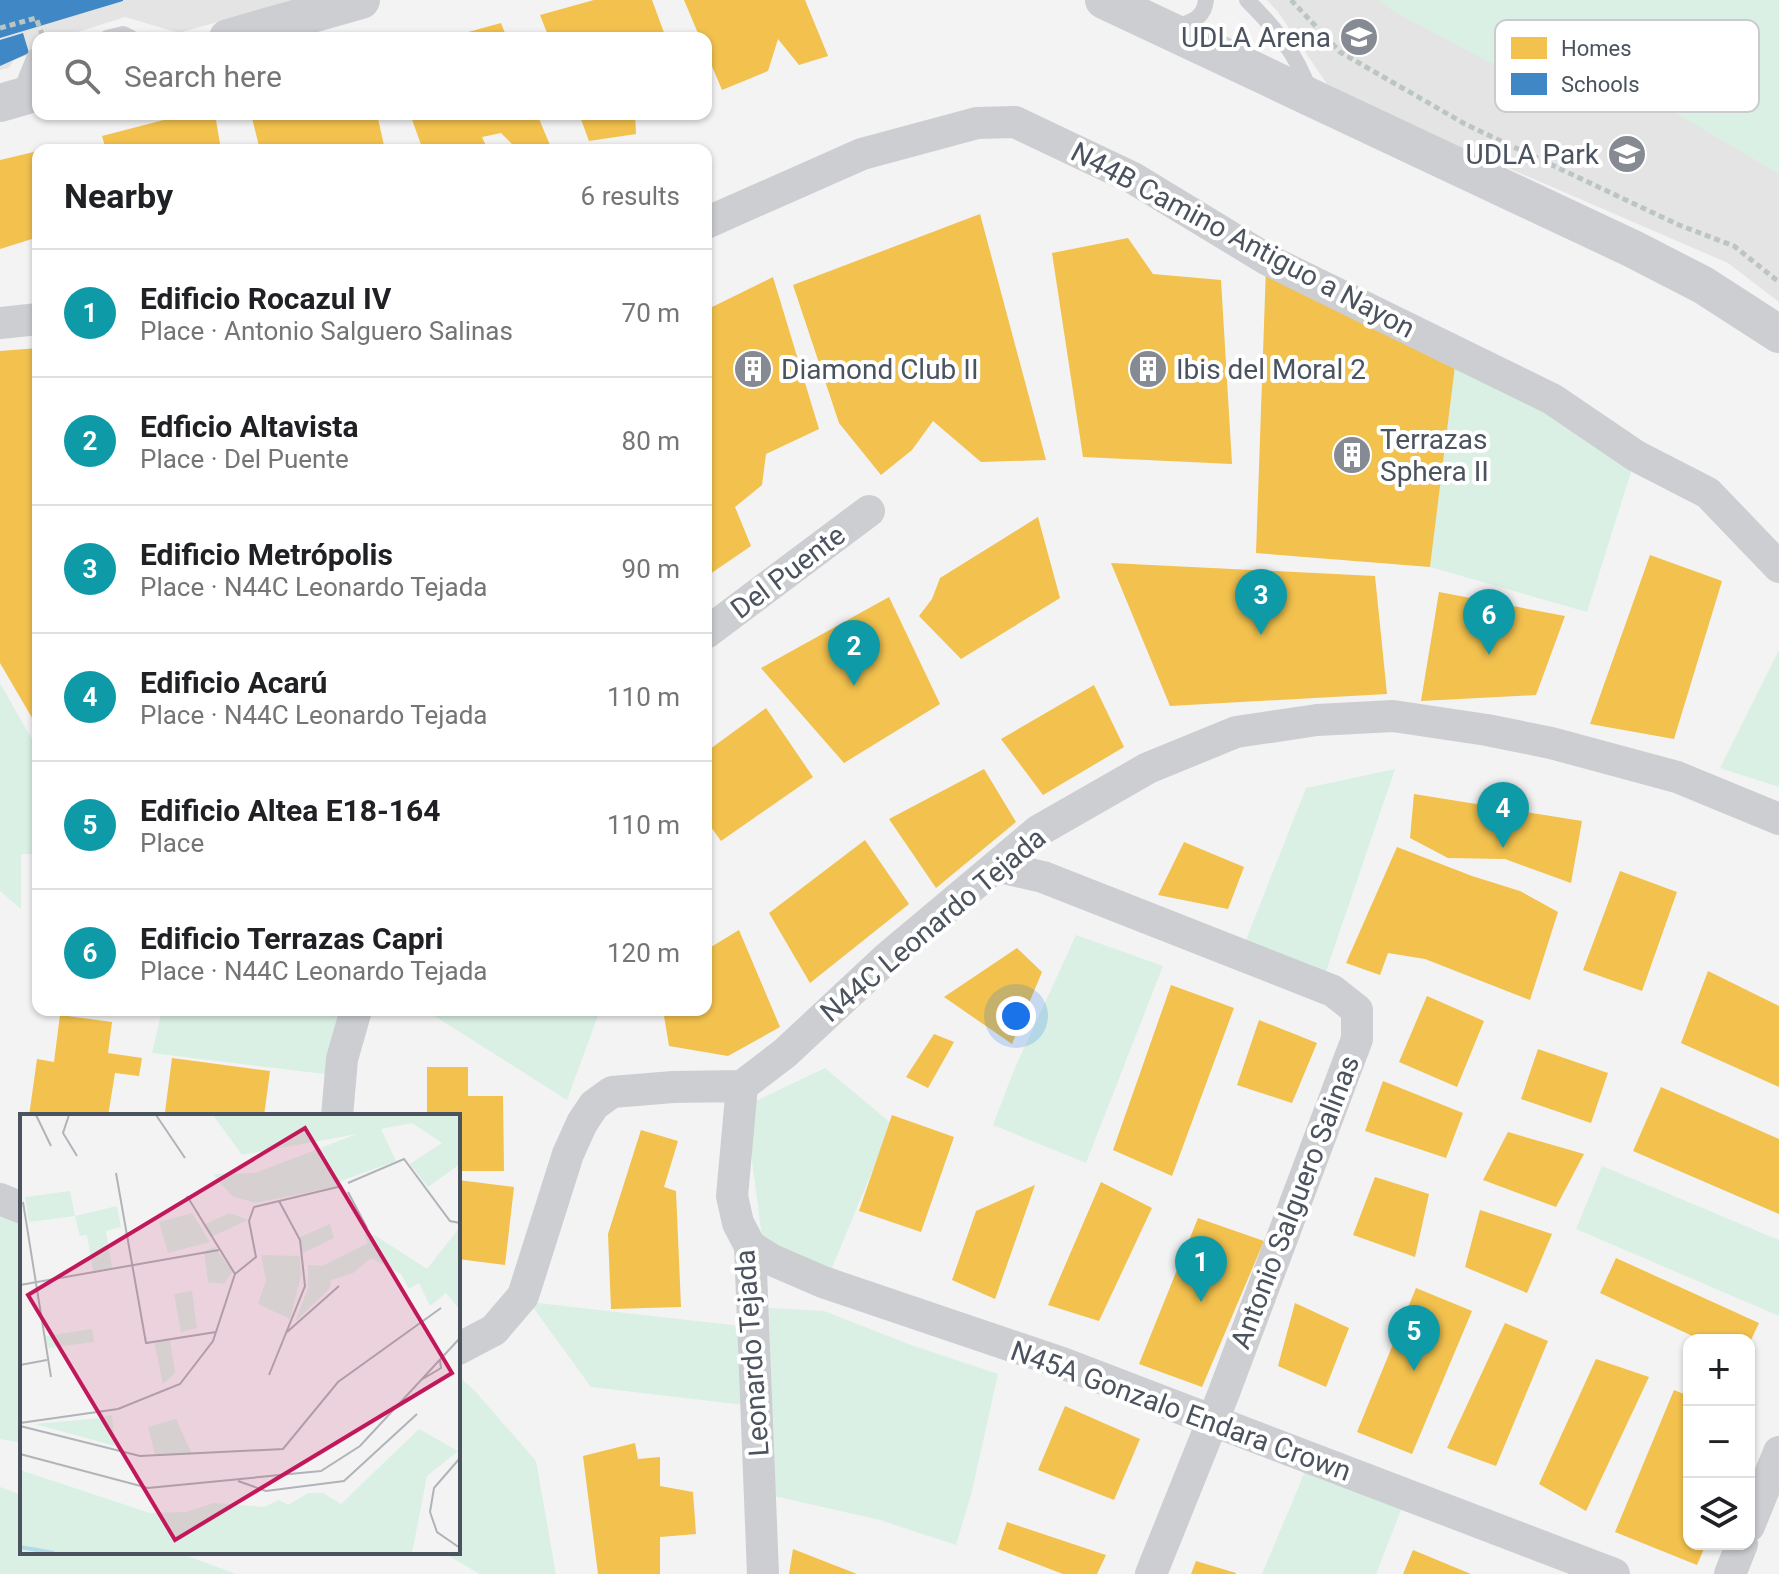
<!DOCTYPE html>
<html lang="en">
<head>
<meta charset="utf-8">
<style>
  body { margin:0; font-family:Roboto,sans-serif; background:#f6f6f6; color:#202124 }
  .controls { position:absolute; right:24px; bottom:24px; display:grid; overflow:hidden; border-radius:16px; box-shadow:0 2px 6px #0004 }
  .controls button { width:72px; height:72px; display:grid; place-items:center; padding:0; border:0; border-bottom:2px solid #e0e0e0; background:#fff; color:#202124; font:40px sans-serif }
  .you { position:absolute; left:1016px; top:1016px; width:28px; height:28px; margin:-20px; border:6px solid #fff; border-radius:50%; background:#1a73e8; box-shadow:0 0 0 12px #1a73e833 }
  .badge { display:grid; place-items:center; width:52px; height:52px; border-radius:50%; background:#868b93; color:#fff; font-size:26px; font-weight:700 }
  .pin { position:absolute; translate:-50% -66px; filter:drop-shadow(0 2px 4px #0008) }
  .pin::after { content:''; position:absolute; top:42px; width:28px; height:24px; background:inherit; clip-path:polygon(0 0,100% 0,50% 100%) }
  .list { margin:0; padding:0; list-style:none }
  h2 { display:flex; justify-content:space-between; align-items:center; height:104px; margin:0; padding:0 32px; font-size:34px }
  h2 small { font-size:26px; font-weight:400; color:#757577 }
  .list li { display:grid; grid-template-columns:52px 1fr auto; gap:24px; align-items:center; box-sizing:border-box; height:128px; padding:0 32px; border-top:2px solid #e0e0e0 }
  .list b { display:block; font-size:30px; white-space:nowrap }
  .list p { margin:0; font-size:26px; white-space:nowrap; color:#757577 }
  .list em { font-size:26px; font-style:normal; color:#757577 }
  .icon { flex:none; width:44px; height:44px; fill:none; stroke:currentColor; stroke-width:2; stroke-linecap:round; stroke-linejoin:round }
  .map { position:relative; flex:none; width:1779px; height:1574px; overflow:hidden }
  .search { position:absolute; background:#fff; box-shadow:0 2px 6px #0004; left:32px; top:32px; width:680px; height:88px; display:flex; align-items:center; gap:20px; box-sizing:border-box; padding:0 28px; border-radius:16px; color:#757577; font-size:30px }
  .panel { position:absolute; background:#fff; box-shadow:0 2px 6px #0004; left:32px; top:144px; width:680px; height:872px; border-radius:16px }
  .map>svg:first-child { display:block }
</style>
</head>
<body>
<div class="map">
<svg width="1779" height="1574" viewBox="0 0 1779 1574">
  <rect width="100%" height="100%" fill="#f3f3f3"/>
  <path fill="#e5e4e5" d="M0,0h293l-114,33 -54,-16 -66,21h-21v7l-4,2 1,6 -21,7 -5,8 -9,2z
    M1267,0h512v302l-51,-39 -287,-124 -114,-55 -49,-72z"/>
  <path fill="#daf0e4" d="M1379,0h400v174l-127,-75 -163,-37 -96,-51z
    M1456,358l180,98 -49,156 -157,-45z
    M1779,650v137l-59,-19z
    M0,683l38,67v104h-17v55l-21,-18z
    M1395,769l-79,232 -80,-36 70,-177z
    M1076,935l87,31 -77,197 -93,-38 21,-55z
    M162,1010h195l-16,66 -189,-23z
    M425,1010h175l-33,90z
    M825,1068l67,56 -64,153 -62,-8 -21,-163z
    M1602,1166l177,74v76l-203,-87z
    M0,1206l22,11v226l-22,-4z
    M529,1302l220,25 4,79 -162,-19z
    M769,1308l55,3 87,34 87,29 -26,117 -16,54 -76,-25 -106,-24z
    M458,1376l16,14 62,71 20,113h-76l-38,-22h16z
    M1309,1462l96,38 -29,74h-114z
    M0,1487l22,8v57h154l60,22h-236z"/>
  <path fill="#f2c14e" d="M594,0h58l14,38h-117l-9,-23z
    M684,0h121l23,56 -29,9 -21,-26 -10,32 -46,19 -16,-38v-14h-6z
    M501,23l6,15h-56l-1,-1z
    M187,114h28l6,36h-115l-4,-14z
    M251,114h126l8,36h-125z
    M410,114h127l15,36h-34l-17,-17 -19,4 6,13h-65z
    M579,114h56l1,20 -47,7z
    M38,151v70l-5,1 -1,17 -32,10v-89z
    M980,214l66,246 -65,2 -48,-41 -21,29 -31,25 -42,-52 -46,-138z
    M1128,238l25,36 68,6 11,184 -149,-7 -31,-204z
    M1266,267l190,91 -26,209 -174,-14z
    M773,277l46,152 -53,25 -4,31 -27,22 16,39 -41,28 -4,-8v-256z
    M38,348v380l-38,-65v-312z
    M1038,517l22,81 -99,61 -42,-43 13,-17 8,-21z
    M1650,555l72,26 -48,158 -84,-15z
    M1111,563l264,13 12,118 -217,12z
    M1439,592l126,24 -29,79 -115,6z
    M889,597l51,107 -96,59 -83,-95z
    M1094,685l30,62 -81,48 -42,-56z
    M766,708l47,69 -92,64 -15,-21v-68z
    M984,769l32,53 -80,66 -47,-69z
    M1414,794l168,27 -11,62 -66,-24 -57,-1 -38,-20z
    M865,840l44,64 -99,79 -41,-70z
    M1184,842l60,25 -16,42 -70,-14z
    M1397,847l75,29 48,15 38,21 -28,88 -105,-41 -37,-6 -8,22 -34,-12z
    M1620,871l57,21 -35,99 -59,-21z
    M739,930l41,97 -52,29 -59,-10 -6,-36h43v-60z
    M1017,948l25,24 -30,72 -68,-47z
    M1708,971l71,35v81l-98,-44z
    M1171,985l63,23 -62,168 -59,-26z
    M1427,996l57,25 -27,66 -58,-25z
    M60,1015l52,7 -4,31 34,5 -3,18 -24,-3 -7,43h-79l8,-57 17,3z
    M1259,1020l58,23 -25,60 -55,-18z
    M934,1034l20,8 -26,46 -22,-11z
    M1538,1049l70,24 -17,50 -70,-24z
    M172,1058l98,13 -6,45h-67l-32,-4z
    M427,1067h41v29h35l1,75h-46v-55h-31z
    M1383,1081l80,32 -17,45 -81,-27z
    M1661,1087l118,52v75l-146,-63z
    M892,1115l62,22 -33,95 -62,-21z
    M641,1130l37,11 -14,46 12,4 5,116 -70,2 -3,-75z
    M1508,1132l76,22 -28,53 -73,-27z
    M1375,1177l54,17 -14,63 -62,-22z
    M458,1180l56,7 -9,78 -47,-6z
    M1101,1182l51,26 -53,113 -51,-16z
    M1035,1185l-40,114 -43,-19 24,-69z
    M1480,1210l72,24 -25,59 -62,-26z
    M1198,1218l66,23 -62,146 -63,-23z
    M1616,1258l143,65 -8,17h-50l-101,-47z
    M1416,1288l56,23 -60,143 -55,-22z
    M1295,1303l54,25 -23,59 -48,-21z
    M1505,1323l43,18 -52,125 -49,-18z
    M1596,1359l53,18 -63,134 -47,-27z
    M1674,1390l15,6v148h17l-9,21 -82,-33z
    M1065,1406l75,33 -26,61 -76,-30z
    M635,1443l3,16 22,-2v29l33,6 3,42 -36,3v37h-62l-15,-118z
    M1007,1522l99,33 -9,19h-34l-65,-25z
    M793,1549l64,25h-68z
    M1413,1550l58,24h-68z
    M1196,1561l40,12v1h-45z"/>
  <path fill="#3f88c5" d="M0,0h123v1l-123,37z
    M23,33l6,20 -29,13v-26z"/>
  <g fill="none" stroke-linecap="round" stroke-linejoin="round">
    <path stroke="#bbc6c3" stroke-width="5" stroke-dasharray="6 4" stroke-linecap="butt" d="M1291,0l49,52 125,72 214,101 55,21 45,36
      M0,28l36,-10 6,16"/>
    <path stroke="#cdced1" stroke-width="16" d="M1247,0c27,27 50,54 62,90
      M1175,28c16,-6 29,-9 31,-28
      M107,38l16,-4 8,4
      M20,93l15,-37 3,-1"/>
    <path stroke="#cdced1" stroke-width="32" d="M706,223l156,-69 115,-31 38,-1 118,56 135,82 284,139 84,57 72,37 71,74
      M0,323l38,-4
      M706,633l163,-122
      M999,867l44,10 290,114 24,19v29l-134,356 -72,179
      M742,1086l43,-33 103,-96 150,-126 110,-63 88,-36 81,-12 76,-4 94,14 64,13 126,34 102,42
      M742,1086l-10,110 6,27 12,23 13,328
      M337,1116l5,-57 14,-49
      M0,1199l22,9
      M750,1246l22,14 51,22 239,81 552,211
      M458,1349l36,-19 29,-34 45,-142 14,-31 12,-18 18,-13 61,-5 69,-1
      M1749,1526l30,-74
      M1730,1574l12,-30"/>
    <path stroke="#cdced1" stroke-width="38" d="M1104,0l529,249 70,36 76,49
      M228,38l133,-38
      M0,103l38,-11"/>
  </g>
  <defs>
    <symbol id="university-disc" viewBox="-11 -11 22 22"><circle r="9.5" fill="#868b93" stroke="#fff"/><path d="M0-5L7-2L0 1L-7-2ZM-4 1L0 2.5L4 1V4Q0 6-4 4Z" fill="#fff"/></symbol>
    <symbol id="building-disc" viewBox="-11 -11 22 22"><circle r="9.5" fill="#868b93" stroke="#fff"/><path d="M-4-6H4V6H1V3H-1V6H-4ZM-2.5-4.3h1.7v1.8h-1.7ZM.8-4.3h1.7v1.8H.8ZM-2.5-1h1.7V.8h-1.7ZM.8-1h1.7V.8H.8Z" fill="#fff"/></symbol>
  </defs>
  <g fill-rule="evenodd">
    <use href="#university-disc" x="1337" y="15" width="44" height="44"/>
    <use href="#university-disc" x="1605" y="132" width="44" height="44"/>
    <use href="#building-disc" x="731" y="347" width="44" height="44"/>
    <use href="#building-disc" x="1126" y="347" width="44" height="44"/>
    <use href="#building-disc" x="1330" y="433" width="44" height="44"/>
  </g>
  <g text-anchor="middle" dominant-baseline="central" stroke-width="8" stroke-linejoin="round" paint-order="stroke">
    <g font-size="28" fill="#4b535f" stroke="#fff" text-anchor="start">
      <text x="1331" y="37" text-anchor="end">UDLA Arena</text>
      <text x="1599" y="154" text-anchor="end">UDLA Park</text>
      <text x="781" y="369">Diamond Club II</text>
      <text x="1176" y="369">Ibis del Moral 2</text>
      <text x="1380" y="439">Terrazas<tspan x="1380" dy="32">Sphera II</tspan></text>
    </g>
    <g font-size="28" fill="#4b535f" stroke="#fff">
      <text transform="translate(1243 240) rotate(28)">N44B Camino Antiguo a Nayon</text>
      <text transform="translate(788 572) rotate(-37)">Del Puente</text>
      <text transform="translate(933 925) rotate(-40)">N44C Leonardo Tejada</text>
      <text transform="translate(1295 1202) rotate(-69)">Antonio Salguero Salinas</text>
      <text transform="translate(752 1353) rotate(-94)">Leonardo Tejada</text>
      <text transform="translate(1181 1411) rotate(20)">N45A Gonzalo Endara Crown</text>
    </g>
  </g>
  <g transform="translate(20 1114)">
    <rect width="440" height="440" fill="#f3f3f3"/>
    <path d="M440,1v49l-32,23 -18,-23 32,-21 -30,-20 -31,6 15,32 -58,21 2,4 -85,17 -23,-7 -19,-22 42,-1 102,-39 -115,21 -29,-40zM50,77l5,25 42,-10 4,21 -15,4 6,37 -19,3 -6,-36 -7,1 -5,-20 -46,6 -4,-25zM172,99l18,29 -42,11 -9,-31zM210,99l18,7 -37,17 -8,-12zM310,110l4,14 -31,15 -5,-15zM440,113l-1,82 -13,-16 -16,13 -11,-23 -10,6 -8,-15 -30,-16 -18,15 -22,7 -1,8 -35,34 13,-34v-23l14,1 46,-23 -4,-9 12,2 51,33zM194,133l19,24 -9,13 -16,-2 -4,-30zM241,141l39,1 1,20 -11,43 -32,-15 8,-24zM172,177l5,37 -16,4 -7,-38zM72,215l2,13 -46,6 -3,-12zM150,225l5,34 -12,11 -9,-43zM92,301l3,31 -80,-22 65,-6zM156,305l16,35 -37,1 -7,-28zM399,315l39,22 -31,25 -15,77h-392v-83l130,43 36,-1 28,-9 50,4 15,-7 9,5 20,-12h15l18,11z" fill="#daf0e4"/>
    <path fill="none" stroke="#b1daeb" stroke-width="4" d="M0,433l34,6"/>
    <path fill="none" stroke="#b0b3b8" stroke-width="2" d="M16,1l15,31M49,1l-6,18 14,23M136,1l29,43M96,59l30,170 70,-11M328,69l56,-24 46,62 10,2M328,78l19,36M167,82l48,78M3,88l28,175M215,160l21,-17 -7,-36 5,-14 88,-21M0,171l199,-35M267,218l52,-46M0,251l27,-5M249,261l36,-89 -5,-46 -21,-39M401,266l20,-12 -1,-8M0,309l98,-14 62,-25 33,-43 22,-67M0,312l120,30 143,-7 55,-67 103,-74M0,340l128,34 173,-17 39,-25 100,-108M440,344l-26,30 -4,24 7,20 23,16M218,367l28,10 78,-10 73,-67"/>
    <path fill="#c2185b" fill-opacity="0.15" stroke="#c2185b" stroke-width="4" d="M285,14l147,245 -277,167 -147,-245z"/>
    <rect width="440" height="440" fill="none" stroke="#4b535f" stroke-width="4"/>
  </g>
  <rect x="1495" y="20" width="264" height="92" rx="12" fill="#fff" stroke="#c9cbcf" stroke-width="2"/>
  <rect x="1511" y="37" width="36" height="22" fill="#f2c14e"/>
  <rect x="1511" y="73" width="36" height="22" fill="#3f88c5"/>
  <g font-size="22" fill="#4b535f">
    <text x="1561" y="56">Homes</text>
    <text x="1561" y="92">Schools</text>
  </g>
</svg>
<div class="controls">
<button>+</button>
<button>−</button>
<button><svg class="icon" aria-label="layers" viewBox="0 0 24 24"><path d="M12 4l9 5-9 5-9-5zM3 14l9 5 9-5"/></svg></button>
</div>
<div class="you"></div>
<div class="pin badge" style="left:1201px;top:1302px;background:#0f9aa8">1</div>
<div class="pin badge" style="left:854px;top:686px;background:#0f9aa8">2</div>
<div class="pin badge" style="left:1261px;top:635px;background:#0f9aa8">3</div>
<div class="pin badge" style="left:1503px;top:848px;background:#0f9aa8">4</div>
<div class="pin badge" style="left:1414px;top:1371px;background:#0f9aa8">5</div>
<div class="pin badge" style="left:1489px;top:655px;background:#0f9aa8">6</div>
<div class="search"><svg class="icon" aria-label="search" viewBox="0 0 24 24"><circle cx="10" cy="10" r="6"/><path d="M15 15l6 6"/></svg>Search here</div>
<section class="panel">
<h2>Nearby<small>6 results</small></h2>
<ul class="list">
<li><span class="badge" style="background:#0f9aa8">1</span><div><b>Edificio Rocazul IV</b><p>Place · Antonio Salguero Salinas</p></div><em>70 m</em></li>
<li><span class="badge" style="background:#0f9aa8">2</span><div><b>Edficio Altavista</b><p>Place · Del Puente</p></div><em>80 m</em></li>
<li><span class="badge" style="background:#0f9aa8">3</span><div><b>Edificio Metrópolis</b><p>Place · N44C Leonardo Tejada</p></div><em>90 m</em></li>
<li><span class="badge" style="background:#0f9aa8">4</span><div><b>Edificio Acarú</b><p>Place · N44C Leonardo Tejada</p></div><em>110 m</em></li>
<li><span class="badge" style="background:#0f9aa8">5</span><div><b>Edificio Altea E18-164</b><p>Place</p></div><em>110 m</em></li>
<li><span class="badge" style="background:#0f9aa8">6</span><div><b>Edificio Terrazas Capri</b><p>Place · N44C Leonardo Tejada</p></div><em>120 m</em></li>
</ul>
</section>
</div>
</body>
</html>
